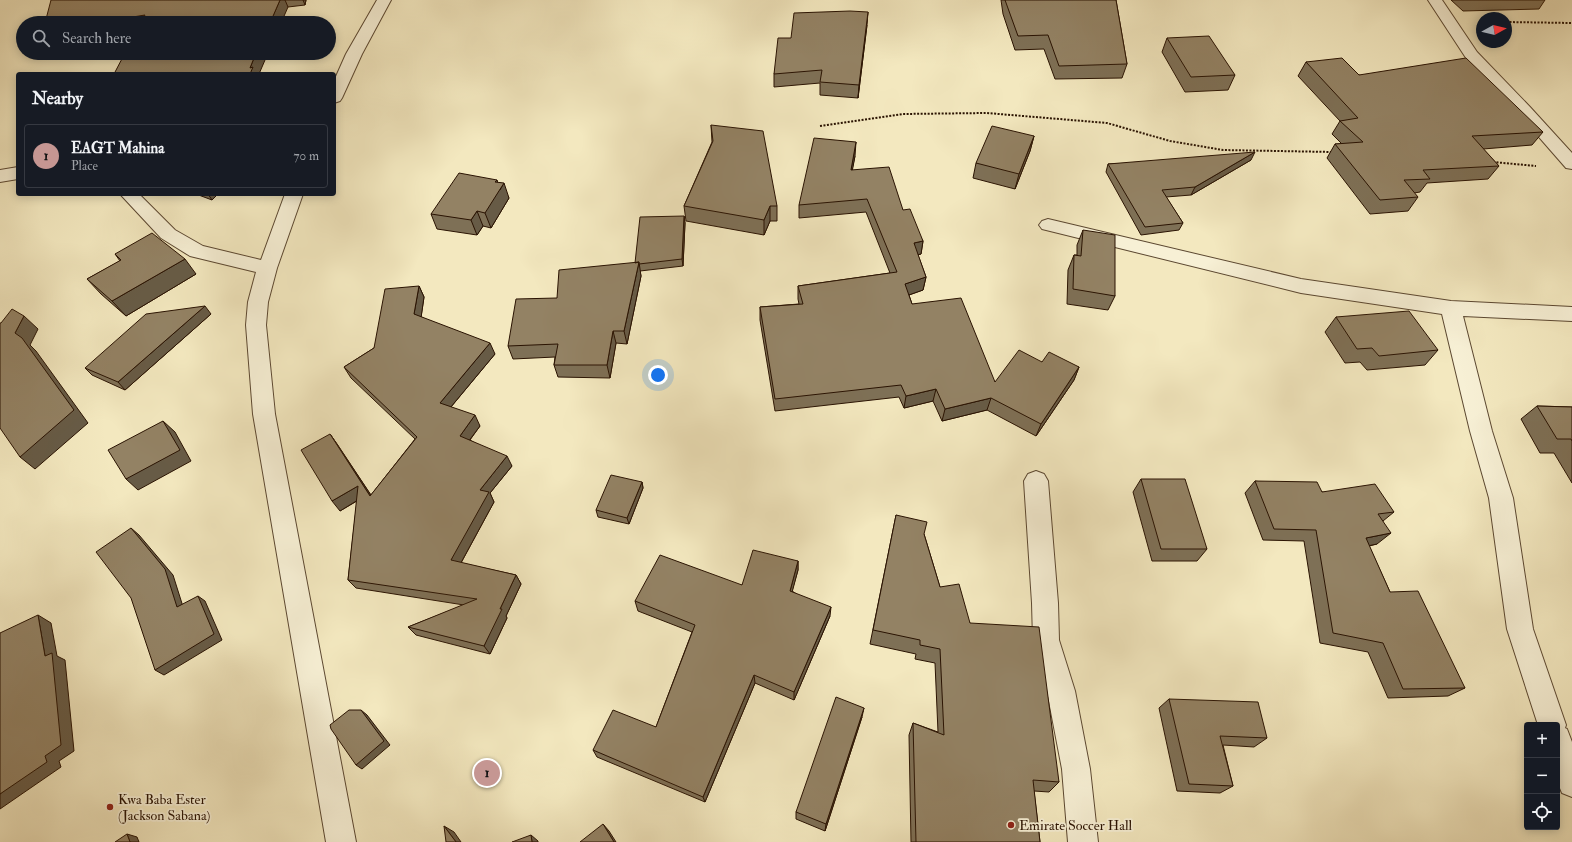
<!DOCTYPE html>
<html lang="en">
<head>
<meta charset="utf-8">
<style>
  body { margin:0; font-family:"IM FELL Double Pica",serif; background:#20242c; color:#f1f3f6 }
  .controls { position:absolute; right:12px; bottom:12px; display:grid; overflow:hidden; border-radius:4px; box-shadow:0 2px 10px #0003 }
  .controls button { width:36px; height:36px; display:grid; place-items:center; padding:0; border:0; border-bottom:1px solid #363941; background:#171b24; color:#f1f3f6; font:20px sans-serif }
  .compass { position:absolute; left:1476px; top:12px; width:36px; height:36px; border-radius:50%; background:#171b24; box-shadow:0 2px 10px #0003; rotate:82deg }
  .you { position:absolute; left:658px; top:375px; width:14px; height:14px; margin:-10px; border:3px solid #fff; border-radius:50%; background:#1a73e8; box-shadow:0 0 0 6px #1a73e833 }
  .badge { display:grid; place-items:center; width:26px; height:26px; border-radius:50%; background:#c59692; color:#111; font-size:13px; font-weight:700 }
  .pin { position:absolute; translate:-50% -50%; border:2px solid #fff; box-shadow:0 1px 4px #0006 }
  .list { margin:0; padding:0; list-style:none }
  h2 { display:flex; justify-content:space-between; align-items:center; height:52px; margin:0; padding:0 16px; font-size:17px }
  h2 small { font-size:13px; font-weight:400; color:#9ea1a6 }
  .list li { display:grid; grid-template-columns:26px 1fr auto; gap:12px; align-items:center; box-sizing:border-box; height:64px; margin:0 8px 8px; padding:0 8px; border:1px solid #363941; border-radius:4px }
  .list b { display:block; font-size:15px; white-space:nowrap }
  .list p { margin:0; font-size:13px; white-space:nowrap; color:#9ea1a6 }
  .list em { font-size:13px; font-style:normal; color:#9ea1a6 }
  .icon { flex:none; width:22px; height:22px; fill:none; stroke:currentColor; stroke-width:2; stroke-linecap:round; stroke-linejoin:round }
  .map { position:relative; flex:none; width:1572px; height:842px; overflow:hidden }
  .search { position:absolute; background:#171b24; box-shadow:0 2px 10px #0003; left:16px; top:16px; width:320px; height:44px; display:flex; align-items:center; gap:10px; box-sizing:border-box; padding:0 14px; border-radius:22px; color:#9ea1a6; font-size:15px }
  .panel { position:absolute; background:#171b24; box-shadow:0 2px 10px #0003; left:16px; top:72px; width:320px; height:124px; border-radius:4px }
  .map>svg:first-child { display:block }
</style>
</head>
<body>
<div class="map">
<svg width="1572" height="842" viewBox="0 0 1572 842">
  <rect width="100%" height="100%" fill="#f3e8bf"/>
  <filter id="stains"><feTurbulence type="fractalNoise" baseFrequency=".005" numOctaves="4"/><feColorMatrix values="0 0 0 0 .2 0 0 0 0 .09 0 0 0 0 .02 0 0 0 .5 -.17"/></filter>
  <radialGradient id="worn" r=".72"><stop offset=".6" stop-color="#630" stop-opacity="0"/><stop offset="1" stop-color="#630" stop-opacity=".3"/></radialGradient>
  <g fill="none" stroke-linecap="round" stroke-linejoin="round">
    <defs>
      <path id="minor" d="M377,0h14l-29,54 -20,44 -2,3 -6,2v-22l12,-27z
        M1428,0h14l35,52 53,55 42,46v16l-6,-1 -48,-55 -52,-55z
        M18,167v12l-18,3v-12z
        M120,194h19l36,36 28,16 58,14 24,-66h18l-26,74 -9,34 -2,23 9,89 81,428h-30l-73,-428 -7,-89 2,-23 8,-30 -66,-16 -29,-18z
        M1048,219l253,60 150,22 121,6v14l-109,-5 29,115 21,67 20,131 33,96 -1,3 2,1 5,13v55l-10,-4 -5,-12v-56h-19l-31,-96 -18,-131 -19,-67 -28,-117 -141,-21 -259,-64 -3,-4 3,-4z
        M1036,471l8,3 4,7 10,122 1,37 16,51 15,78 8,73h-30l-6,-73 -15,-78 -14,-51 -1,-37 -8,-122 4,-7z"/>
    </defs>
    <use href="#minor" stroke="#5c4831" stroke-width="2"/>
    <path stroke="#2a1302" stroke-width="2" stroke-dasharray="2 1.5" stroke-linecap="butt" d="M1506,22l66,1
      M820,126l83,-12 84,-1 120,10 63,18 53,9 109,2
      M1493,162l43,4"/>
    <use href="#minor" fill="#f7f0d5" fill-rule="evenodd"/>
  </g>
  <path fill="#7e7056" stroke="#2a1302" d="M51,0h255l-1,5 -17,2z
    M1001,0h115l11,64 -5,14 -67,1 -11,-30 -29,1 -12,-36z
    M1451,0h94l-6,9 -76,2z
    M867,25l-9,73 -38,-3v-12l-46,4v-13l17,-36z
    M1167,38l68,37 -7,15 -43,2 -23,-40z
    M1306,62l53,13 184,57 -11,13 -49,4 16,17 -11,13 -61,4 -7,9 -6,1 4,4 -10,14 -38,3 -43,-56 8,-14h7l-10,-10 8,-13 -42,-45z
    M711,125l66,81v15h-7l-6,14 -78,-14 -2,-15 28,-64z
    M1034,136l-4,15 -15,38 -42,-11 3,-15z
    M855,156l-3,14 51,40 20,31 -2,13 -3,1 8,22 -3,13 -14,5 3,9 83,78 47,-20 37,5 -5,13 -38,56 -49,-26 -45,11 -9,-20 -29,7 -5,-11 -124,14 -15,-91v-13l39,-3 -1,-5v-13l92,-13 -24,-61 -67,6v-13z
    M1251,160l-60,35 -25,2 17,26 -4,7 -38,5 -35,-63 2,-8z
    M497,180v2l12,16 -18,30 -8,-2 -6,9 -40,-6 -6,-15z
    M196,194h22l-6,6z
    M684,216l1,7 -2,43 -43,5 1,5 -14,68 -11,-1 -6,35 -52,-1 -4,-12 1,-8 -42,2 -5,-13 49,-48 78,-35z
    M1083,230l32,66 -7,14 -41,-6 1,-34 6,-15h3v-10z
    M115,254l81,20 -70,42 -25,-22 -14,-15 33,-18z
    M419,286l5,11 -3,20 74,37 -44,53 29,19 -10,14 42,26 -22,27 4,9 -33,61 55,12 5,9 -15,32 1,2 -17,36 -74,-19 -8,-8 56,-22 -108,-17 -8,-8 9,-79 -17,10 -10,-77 7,10 34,51 44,-56 -64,-61 -7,-11 30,-19z
    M211,314l-86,76 -33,-15 -7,-7z
    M1336,317l102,33 -13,15 -58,5 -7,-8 -15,1 -20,-31z
    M1537,406l35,1v76l-18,-30h-14l-19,-34z
    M1141,479l66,70 -10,12h-45l-19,-69z
    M1255,481l67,11 72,20 -11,9 -6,23 -8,2 21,46 75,96 -17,8 -60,2 -20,-46 -48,-9 -16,-102 -41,-1 -18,-47z
    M642,482l1,6 -14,36 -31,-7 -2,-7z
    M896,515l28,19 16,53 30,36 89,159 -10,10 -15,-1 6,51h-129l-2,-107 4,-12 25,9 -3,-69 -20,-4 1,-5 -46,-10z
    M798,561v9l-6,21 38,25 -36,84 -39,-17 -50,119 -108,-45 -4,-7 63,-23 36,-95 -54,-21 -3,-10 107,-16z
    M1169,699l98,39 -13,9 -31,-2 10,41 -13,7 -43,-2 -18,-83z
    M862,717l-37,114 -29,-12v-7z"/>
  <path fill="#675b46" stroke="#2a1302" d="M280,0h5l3,7 -7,16h-11z
    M303,0h3l-1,5z
    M868,12l-1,13 -9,73 1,-13z
    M145,15l5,8h-54z
    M256,53h12l-9,21h-9v-6z
    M1034,136l-4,15 -15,38 4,-15z
    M856,142l-1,14 -5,27 1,-13z
    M1255,152l-4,8 -60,35 4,-8z
    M497,180l3,10 4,-7 5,15 -18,30 -6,-15 10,-31z
    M208,194h10l-6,6z
    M770,206v15l-6,14v-15z
    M477,211l6,15 -6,9 -6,-15z
    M684,216l1,7 -2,43 -1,-7z
    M923,241l-2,13 -9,2 2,-13z
    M185,259l11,15 -70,42 -14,-15z
    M639,262l2,14 -14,68 -3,-13z
    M926,277l-3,13 -20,7 2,-13z
    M419,286l5,11 -4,28 -6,-11z
    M205,306l6,8 -86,76 -7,-8z
    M24,316l14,13 -8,16 6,6 52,72 -53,46 -15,-12 -5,-124z
    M613,331l3,12 -6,35 -3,-13z
    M490,343l5,11 -50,60 -5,-11z
    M1079,367l-5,13 -38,56 5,-12z
    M936,389l-3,12 -29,7 2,-12z
    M991,398l-4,12 -45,11 3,-12z
    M475,415l5,11 -15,20 -5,-10z
    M163,421l12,11 16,29 -53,29 -12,-11z
    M330,434l7,10 41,62 -8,-10z
    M507,456l5,10 -22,27 4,9 -37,68 -6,-10 29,-70z
    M642,482l1,6 -14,36 -2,-6z
    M358,486l8,9 -26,16 -8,-10z
    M131,528l8,7 34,40 12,38 -8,-6z
    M1391,533l-14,11 -24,5 13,-11z
    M798,561v9l-8,30v-9z
    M516,575l5,9 -15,32 1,2 -17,36 -6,-8 16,-37z
    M198,596l7,5 17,39 -58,35 -9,-5z
    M831,607l-1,9 -36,84v-8z
    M38,615l13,8 6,33 8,4 9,91 -15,10 2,6 -61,42v-15l45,-38v-100z
    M754,675l1,8 -50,119 -2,-5z
    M864,708l-2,9 -37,114 1,-7z
    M361,710l6,5 23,30 -28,24 -6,-4z
    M603,824l6,7 7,11h-2z
    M444,826l10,6 7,10h-5z
    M127,834l10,3 2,5h-9z
    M531,835l7,6v1h-6z"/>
  <path fill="#938264" stroke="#2a1302" d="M51,0h229l-10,23h-129l4,-8 -49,8h-51z
    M1005,0h111l11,64 -68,2 -11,-31 -30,1z
    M850,11l18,1 -9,73 -39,-3 2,-12 -48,4 4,-36h13l3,-25z
    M1209,36l26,39 -44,2 -24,-39z
    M125,53h131l-6,15 3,-1 -3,7h-136z
    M1342,58l17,17 107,-17 77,74 -71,4 27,30 -76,4 7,9 -26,1 14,17 -38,3 -45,-56 28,-2 -23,-21 18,-3 -52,-56z
    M272,73l-1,1h-21z
    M711,125l52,6 14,75h-7l-6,14 -80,-14 29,-65z
    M992,126l42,10 -15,38 -43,-11z
    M814,138l42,4 -5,28 38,-3 14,43 7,-1 13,32 -9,2 12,34 -21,7 7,20 49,-6 34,84 24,-32 23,12 7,-10 30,15 -38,57 -50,-26 -46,11 -9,-20 -30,7 -5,-11 -126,14 -15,-92 43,-3 -5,-18 99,-14 -30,-73 -68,6z
    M1255,152l-60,35 -33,3 21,33 -38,4 -37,-63z
    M459,173l38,7 -2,2 9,1 -19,30 -8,-2 -6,9 -40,-6z
    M684,216l-2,43 -43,5v-2l-4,1 5,-46z
    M1083,230l32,5v61l-42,-7 1,-34 7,1z
    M152,233l33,26 -73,42 -25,-22 34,-19 -6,-6z
    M639,262l-15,69h-11l-6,34h-53l4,-21 -50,2 8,-47 41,-1 2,-28z
    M419,286l-5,28 76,29 -50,60 35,12 -15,21 47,20 -27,34 9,2 -38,68 65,15 -16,34h2l-18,37 -76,-19 69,-28 -129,-19 10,-94 -26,15 -31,-51 29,-16 40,62 47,-59 -73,-70 30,-19 11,-59z
    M205,306l-87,76 -33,-14 61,-54z
    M12,309l12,7 -9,17 7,5 52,72 -54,47 -20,-29v-105h1z
    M1409,311l29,39 -59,6 -7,-8 -15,1 -21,-32z
    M1537,406l35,1v34l-1,-2h-14z
    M163,421l17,29 -54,29 -18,-29z
    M611,475l31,7 -15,36 -31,-8z
    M1141,479h44l22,70h-46z
    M1255,481l62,1 5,10 53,-8 19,28 -16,2 13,19 -25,5 24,54 28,-1 47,97 -62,1 -20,-46 -50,-10 -17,-103 -42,-1z
    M896,515l31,7 -3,12 16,53 19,-3 11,39 69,4 20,155 -26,-2 7,62h-124l-3,-119 31,12 -4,-86 -20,-4v-5l-47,-10z
    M131,528l34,41 12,38 21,-11 16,38 -59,36 -24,-72 -35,-46z
    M753,550l45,11 -8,30 41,16 -37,85 -40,-17 -51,122 -110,-47 20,-40 43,17 39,-102 -60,-24 25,-46 82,30z
    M38,615l7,41 7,-3 9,92 -16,11 2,6 -47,32v-161z
    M836,697l28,11 -38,116 -30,-12z
    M1169,699l89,3 9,36 -47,-2 13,50 -44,-2z
    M349,710h12l23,31 -28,24 -25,-36 -1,-4z
    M603,824l11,18h-34z
    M444,826l12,16h-10z
    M127,834l3,8h-15z
    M531,835l1,7h-20z"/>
  <g fill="#8f2418" stroke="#f7f0d5" stroke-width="1.5">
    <circle cx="110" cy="807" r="4"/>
    <circle cx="1011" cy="825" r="4"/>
  </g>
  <g text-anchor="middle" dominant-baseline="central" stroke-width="3.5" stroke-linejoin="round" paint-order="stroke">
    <g font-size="14" fill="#2a1302" stroke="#f7f0d5" text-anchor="start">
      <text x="118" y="799">Kwa Baba Ester<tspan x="118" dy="16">(Jackson Sabana)</tspan></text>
      <text x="1019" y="825">Emirate Soccer Hall</text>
    </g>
  </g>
  <rect width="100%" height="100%" filter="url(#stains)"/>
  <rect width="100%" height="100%" fill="url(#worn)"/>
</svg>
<div class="controls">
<button>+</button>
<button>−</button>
<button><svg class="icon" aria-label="locate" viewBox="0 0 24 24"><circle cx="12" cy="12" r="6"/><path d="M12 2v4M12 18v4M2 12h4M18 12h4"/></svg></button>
</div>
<svg class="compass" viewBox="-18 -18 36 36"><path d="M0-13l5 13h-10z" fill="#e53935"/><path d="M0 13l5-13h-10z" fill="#9ea1a6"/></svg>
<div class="you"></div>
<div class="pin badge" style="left:487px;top:773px">1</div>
<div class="search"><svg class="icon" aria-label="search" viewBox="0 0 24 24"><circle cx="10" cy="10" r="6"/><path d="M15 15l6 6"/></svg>Search here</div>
<section class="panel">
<h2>Nearby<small></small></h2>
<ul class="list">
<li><span class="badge">1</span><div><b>EAGT Mahina</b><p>Place</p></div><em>70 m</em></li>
</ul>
</section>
</div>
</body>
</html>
